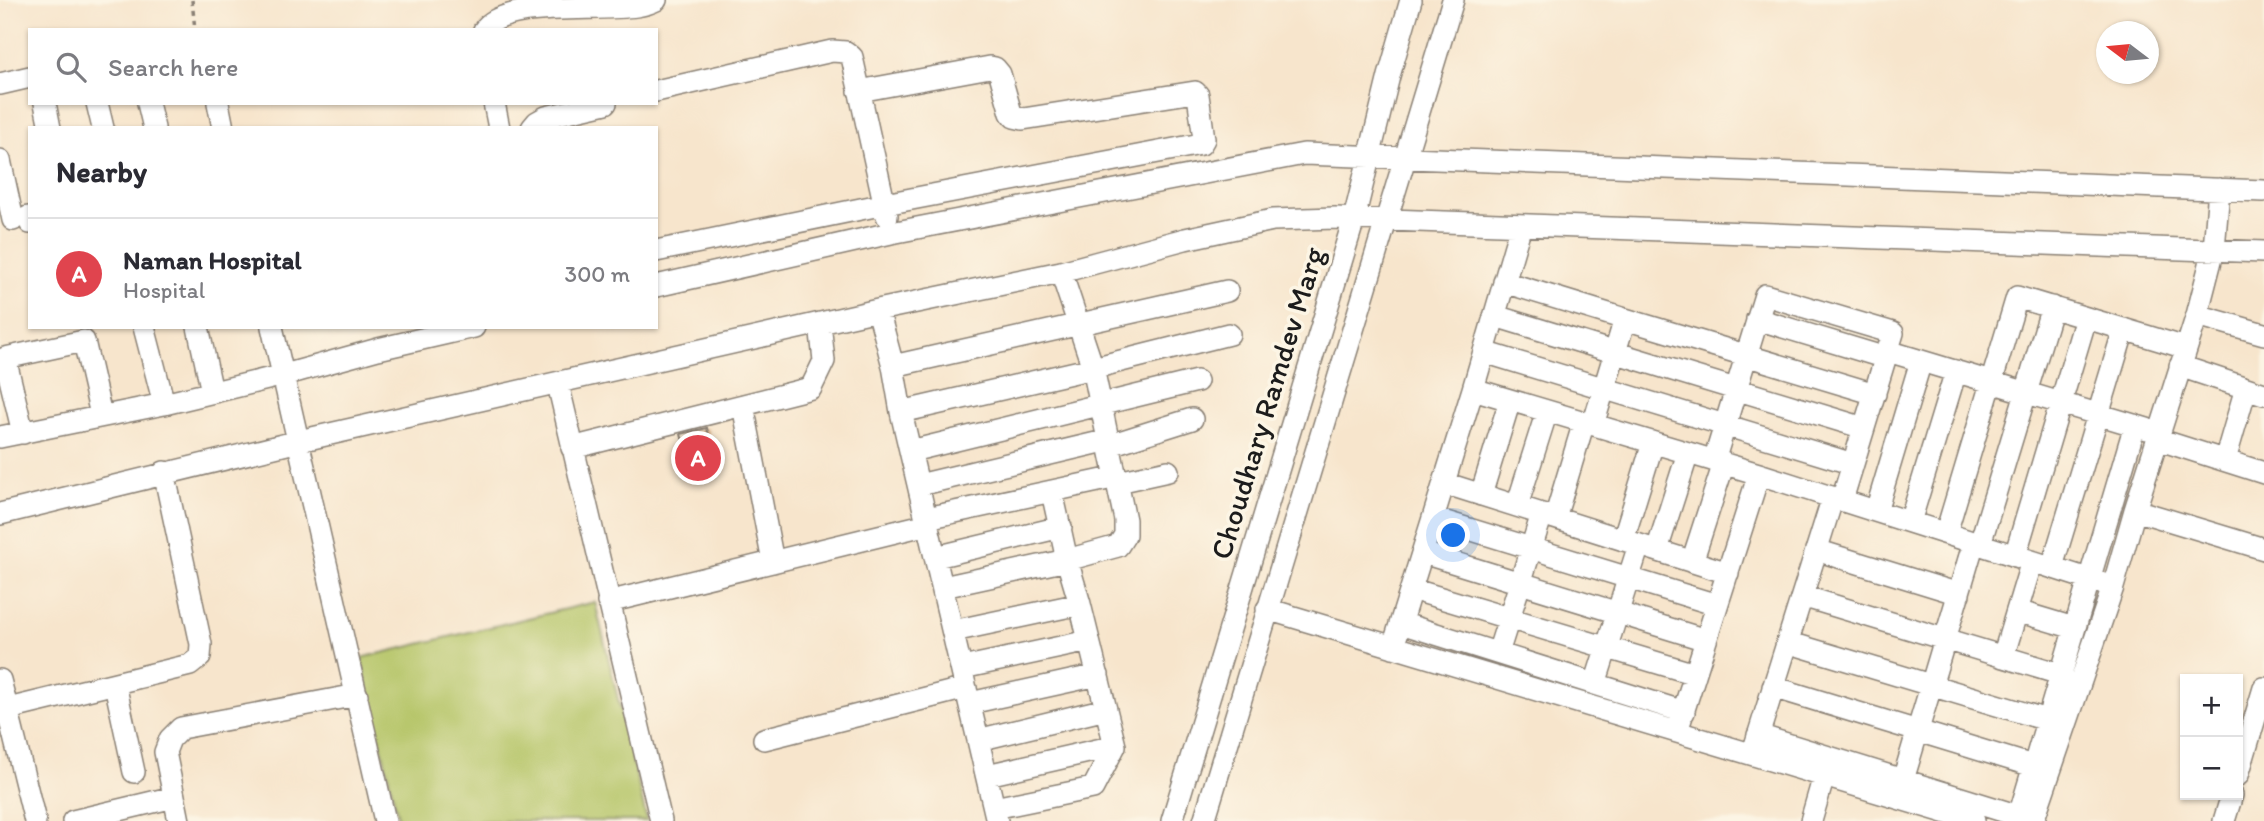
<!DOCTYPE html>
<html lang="en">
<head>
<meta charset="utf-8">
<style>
  body { margin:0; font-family:Itim,sans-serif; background:#f7f7f7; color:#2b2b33 }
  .controls { position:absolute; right:21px; bottom:21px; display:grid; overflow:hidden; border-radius:0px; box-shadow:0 2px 5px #0004 }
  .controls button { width:63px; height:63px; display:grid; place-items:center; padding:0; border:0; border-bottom:2px solid #e1e1e2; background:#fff; color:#2b2b33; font:35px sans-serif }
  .compass { position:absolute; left:2096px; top:21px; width:63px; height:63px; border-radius:50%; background:#fff; box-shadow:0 2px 5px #0004; rotate:286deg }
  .you { position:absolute; left:1454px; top:536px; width:24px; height:24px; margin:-18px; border:5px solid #fff; border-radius:50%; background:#1a73e8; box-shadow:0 0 0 10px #1a73e833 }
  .badge { display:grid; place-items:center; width:46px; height:46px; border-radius:50%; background:#0b8043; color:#fff; font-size:23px; font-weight:700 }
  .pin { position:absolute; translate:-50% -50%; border:4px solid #fff; box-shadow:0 2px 7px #0006 }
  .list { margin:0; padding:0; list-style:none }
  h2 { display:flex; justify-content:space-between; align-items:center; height:91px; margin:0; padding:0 28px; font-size:30px }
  h2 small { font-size:23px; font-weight:400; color:#7c7c81 }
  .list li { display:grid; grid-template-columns:46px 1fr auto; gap:21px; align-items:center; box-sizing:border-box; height:112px; padding:0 28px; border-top:2px solid #e1e1e2 }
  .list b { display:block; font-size:26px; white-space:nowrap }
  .list p { margin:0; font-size:23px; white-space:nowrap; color:#7c7c81 }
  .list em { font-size:23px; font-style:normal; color:#7c7c81 }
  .icon { flex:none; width:38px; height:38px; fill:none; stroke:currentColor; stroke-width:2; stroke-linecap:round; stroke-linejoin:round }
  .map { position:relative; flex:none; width:2264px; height:821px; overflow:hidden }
  .search { position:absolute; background:#fff; box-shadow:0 2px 5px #0004; left:28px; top:28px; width:630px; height:77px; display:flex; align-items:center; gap:18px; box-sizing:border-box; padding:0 24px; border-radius:0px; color:#7c7c81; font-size:26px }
  .panel { position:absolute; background:#fff; box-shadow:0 2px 5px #0004; left:28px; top:126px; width:630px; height:203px; border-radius:0px }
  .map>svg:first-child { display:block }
</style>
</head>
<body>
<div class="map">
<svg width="2264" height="821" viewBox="0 0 2264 821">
  <rect width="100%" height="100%" fill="#fcf5e5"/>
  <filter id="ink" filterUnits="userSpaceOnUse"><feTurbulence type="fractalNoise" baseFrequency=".0143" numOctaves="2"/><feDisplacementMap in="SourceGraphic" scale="14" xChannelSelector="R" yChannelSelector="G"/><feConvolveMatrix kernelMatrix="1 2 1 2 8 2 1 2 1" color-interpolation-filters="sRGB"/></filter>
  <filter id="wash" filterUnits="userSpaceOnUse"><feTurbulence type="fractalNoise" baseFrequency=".00686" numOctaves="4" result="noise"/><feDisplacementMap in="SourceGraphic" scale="28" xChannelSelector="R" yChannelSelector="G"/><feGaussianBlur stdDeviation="1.57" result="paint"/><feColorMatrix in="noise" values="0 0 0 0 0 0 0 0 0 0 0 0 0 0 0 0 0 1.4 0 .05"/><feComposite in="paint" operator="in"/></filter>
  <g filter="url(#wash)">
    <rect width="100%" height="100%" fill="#f7e5cc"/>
    <path fill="#b5c568" stroke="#687042" stroke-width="2" d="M595,602l52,219h-248l-38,-163z"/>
    <g id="blocks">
      <path fill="#d7a068" d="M707,428l11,41 -26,7 -11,-42z"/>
    </g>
  </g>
  <g filter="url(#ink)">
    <use href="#blocks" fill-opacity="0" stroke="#8a8074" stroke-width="2"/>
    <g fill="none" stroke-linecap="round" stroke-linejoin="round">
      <defs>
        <path id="minor" d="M484,30c19,-30 112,-18 152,-24 7,-1 14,-3 20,-6
          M0,84l30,-7
          M656,91l176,-40 14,1 6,5 35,159
          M45,103l5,25
          M97,103l6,25
          M148,103l6,25
          M218,103l5,25
          M494,103l5,25
          M532,128l5,-6 9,-5 60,-14
          M0,160l13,60
          M28,217l2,6
          M656,251l229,-47 316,-60 3,-5 -6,-44 -3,-3 -172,27 -9,-2 -3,-4 -11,-39 -5,-6 -5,-1 -131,24
          M1504,282l121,37 -32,106
          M656,286l235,-53 413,-79 960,37
          M878,310l15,56 8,46 96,409
          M2197,315l67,19
          M1495,316l369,112
          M1625,319l250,75
          M1757,319l129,39
          M144,327l20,77
          M198,327l14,65
          M272,327l113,494
          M1888,351l259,78
          M1484,352l369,112
          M893,366l334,-75
          M2180,366l84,28
          M558,384l103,437
          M1473,389l286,85 354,113
          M743,405l30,157
          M901,412l192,-44 136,-34
          M23,433l-18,-75 79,-17 17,74
          M0,437l164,-33 120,-29 94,-26 96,-22
          M2157,439l107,34
          M1110,445l82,-26
          M572,448l239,-60 13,-27 -4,-38
          M911,451l286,-70
          M2225,460l21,-72
          M1714,461l51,-166 128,38 -51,167
          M1118,482l50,-11
          M1444,483l284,90
          M919,485l190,-45
          M1481,495l29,-95
          M1517,506l30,-95
          M2135,510l129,39
          M1876,511l45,-150
          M0,514l299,-73 579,-131 183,-38 124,-33 88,-19 62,-2 929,34
          M927,518l190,-41
          M1433,518l284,87
          M1555,518l29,-96
          M1910,522l46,-151
          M1946,533l71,-236 169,51
          M1623,540l30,-97
          M1980,544l72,-237
          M1657,550l31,-97
          M1816,550l143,44
          M1423,553l283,87
          M2015,556l71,-238
          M936,557l125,-30
          M1692,562l32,-99
          M2052,567l72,-238
          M943,587l124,-27 51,-14 7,-11v-15l-32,-152 -32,-96
          M1411,589l284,85
          M1802,596l258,78
          M608,602l320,-78
          M1267,609l707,212
          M2017,611l57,17
          M1401,623l283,89
          M953,631l127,-27
          M1787,642l260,78
          M1393,647l80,-258 48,-164
          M1498,653l44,-139
          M2003,657l29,-96
          M962,668l127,-27
          M0,680l35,141
          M115,684l19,88
          M1595,684l44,-139
          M1773,687l260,79
          M970,703l128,-28
          M0,711l190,-46 10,-8 1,-13 -37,-172
          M1679,725l80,-251
          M1758,735l261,81 116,-391
          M764,739l202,-51
          M978,740l128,-31
          M1754,749l79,-252
          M987,775l128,-29
          M2238,775l26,-87
          M1903,780l71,-238
          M994,808l99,-20 22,-42 -35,-142 -13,-44 -15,-68
          M73,821l101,-24
          M179,821l-14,-69 5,-13 11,-11 176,-33
          M1172,821l182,-602 35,-143 22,-76
          M1204,821l249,-821
          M1811,821l13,-45
          M2033,821l80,-234 22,-77 62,-195 17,-66 5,-60
          M2224,821l8,-26"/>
      </defs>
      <use href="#minor" stroke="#8a8074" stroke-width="24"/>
      <path stroke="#8a8074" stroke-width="3.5" stroke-dasharray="5 5" stroke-linecap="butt" d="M192,0l3,30"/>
      <use href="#minor" stroke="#fff" stroke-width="21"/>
    </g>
  </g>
  <g text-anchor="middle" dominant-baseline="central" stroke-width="7" stroke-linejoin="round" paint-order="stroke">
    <g font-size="30" fill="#1c1c1c" stroke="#fcf5e5">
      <text transform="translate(1267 403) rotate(-73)">Choudhary Ramdev Marg</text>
    </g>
  </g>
</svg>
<div class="controls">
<button>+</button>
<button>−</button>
</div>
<svg class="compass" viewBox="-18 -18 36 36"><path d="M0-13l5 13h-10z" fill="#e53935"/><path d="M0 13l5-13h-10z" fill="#7c7c81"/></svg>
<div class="you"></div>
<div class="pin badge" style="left:698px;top:458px;background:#e0444e">A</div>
<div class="search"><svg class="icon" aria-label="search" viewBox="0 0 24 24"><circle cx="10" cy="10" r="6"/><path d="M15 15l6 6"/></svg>Search here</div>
<section class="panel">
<h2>Nearby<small></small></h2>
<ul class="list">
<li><span class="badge" style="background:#e0444e">A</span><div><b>Naman Hospital</b><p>Hospital</p></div><em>300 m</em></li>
</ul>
</section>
</div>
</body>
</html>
